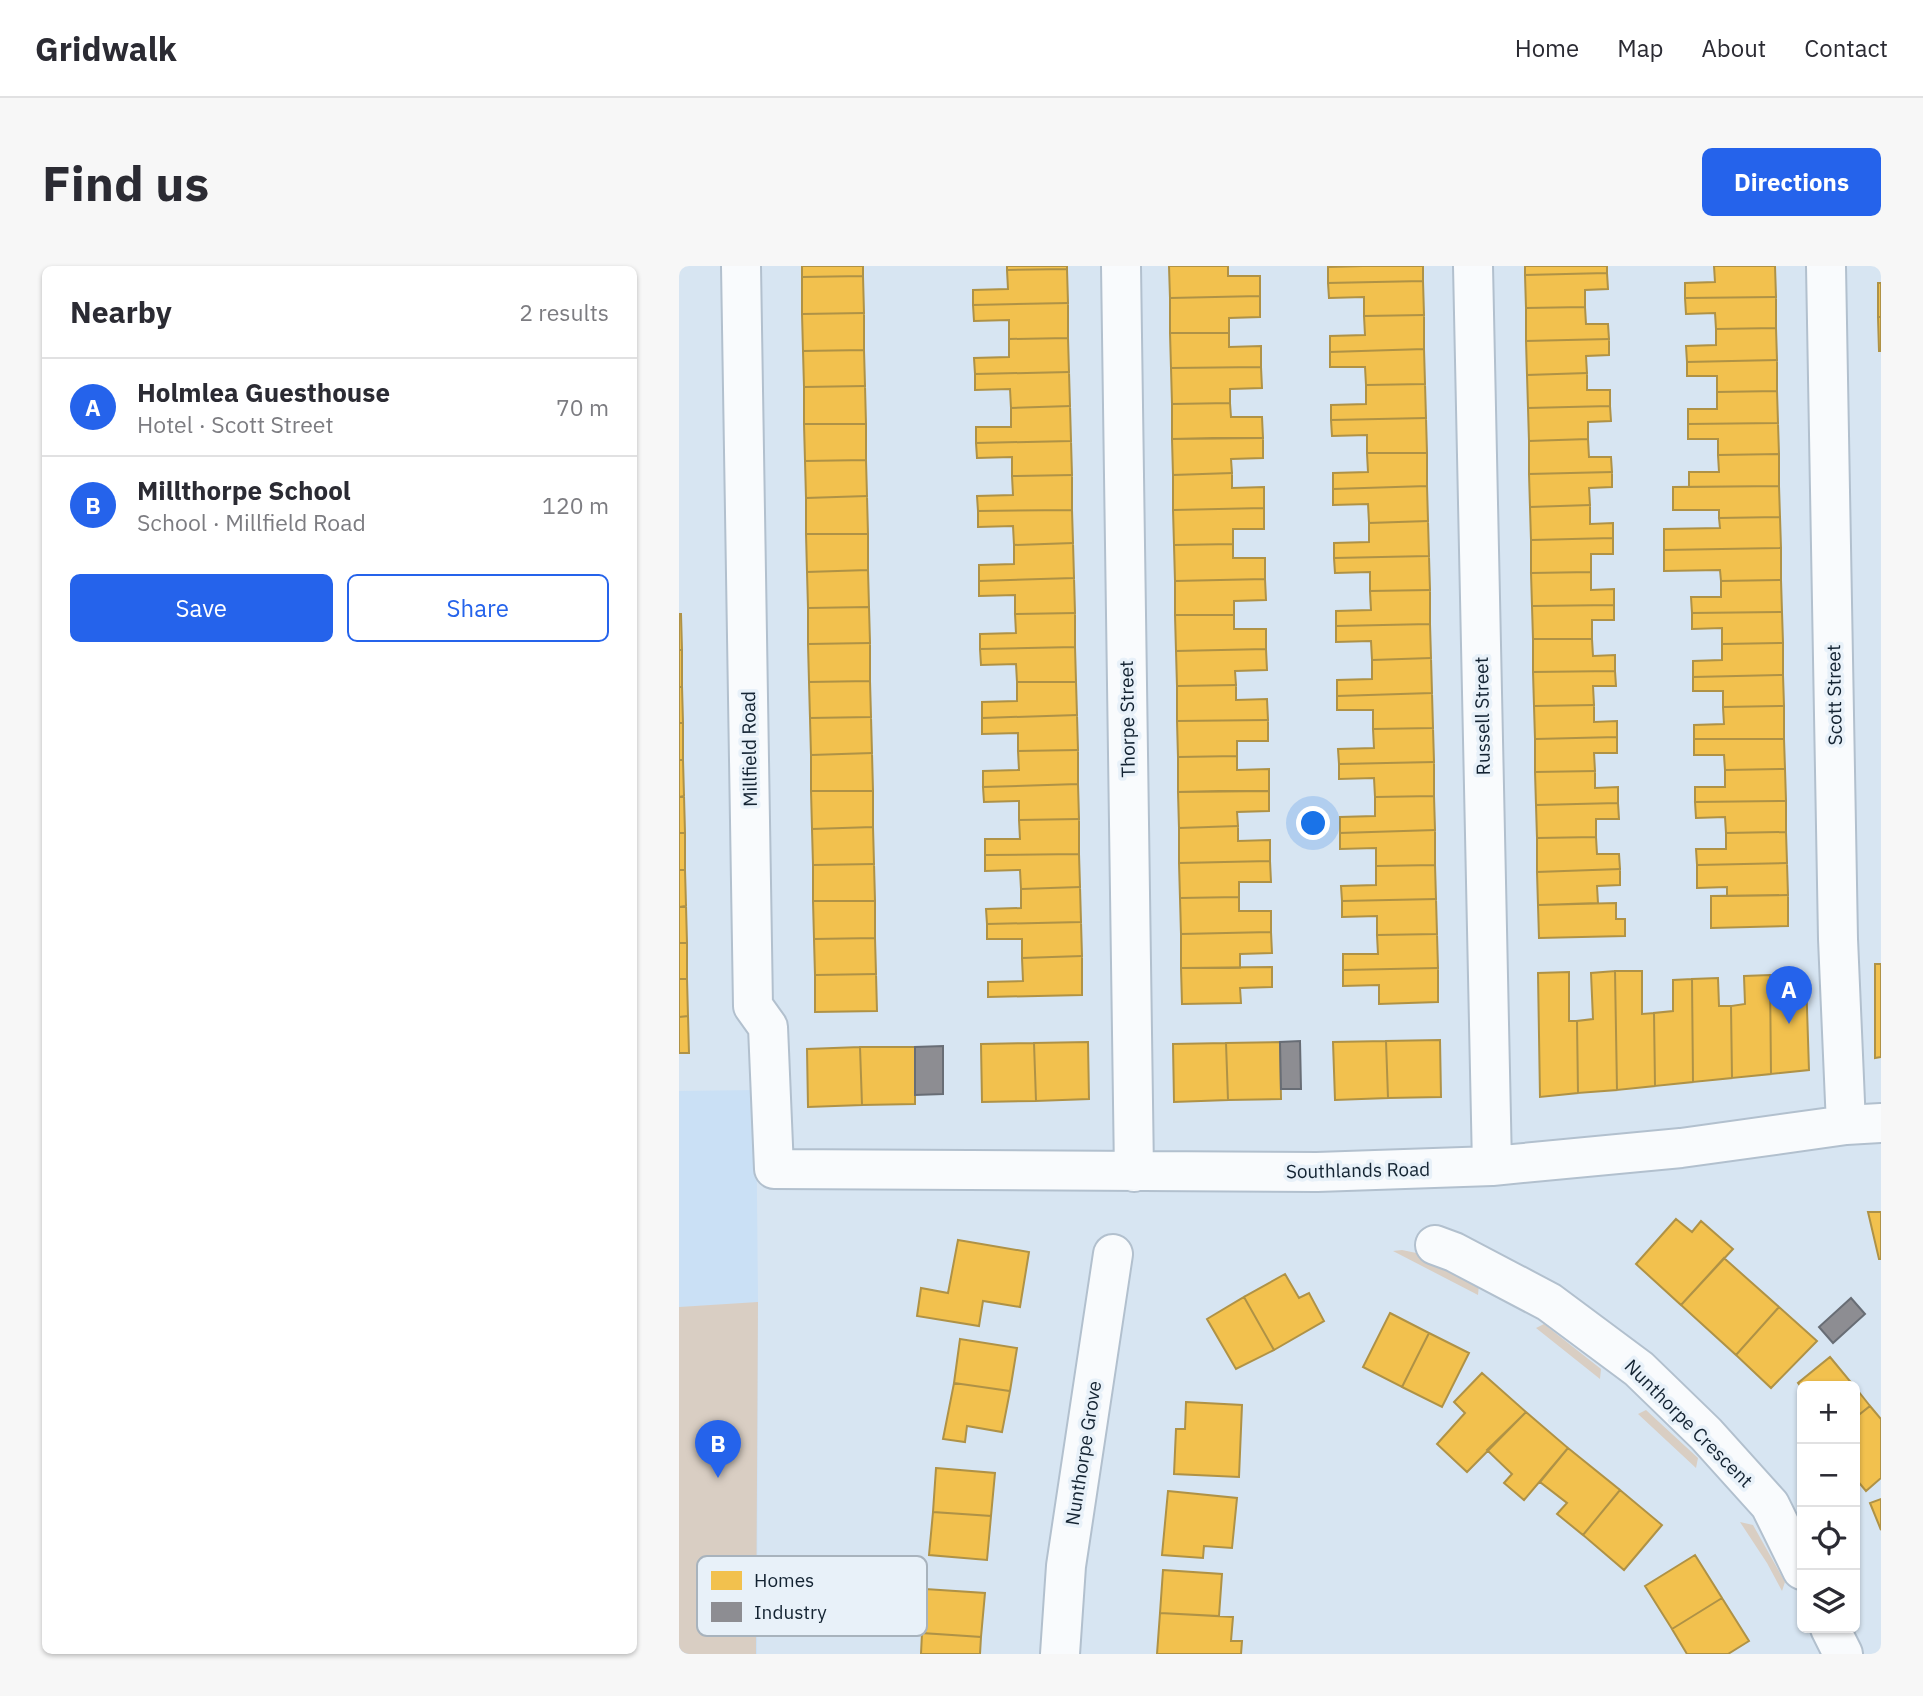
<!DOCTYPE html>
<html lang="en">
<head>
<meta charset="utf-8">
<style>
  body { margin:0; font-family:"IBM Plex Sans",sans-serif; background:#f7f7f7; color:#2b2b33 }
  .controls { position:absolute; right:21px; bottom:21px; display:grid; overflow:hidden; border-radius:10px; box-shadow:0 2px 5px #0004 }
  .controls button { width:63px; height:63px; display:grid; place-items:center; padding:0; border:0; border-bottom:2px solid #e1e1e2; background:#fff; color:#2b2b33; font:35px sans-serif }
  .you { position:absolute; left:635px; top:558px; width:24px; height:24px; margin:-18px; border:5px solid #fff; border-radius:50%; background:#1a73e8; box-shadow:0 0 0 10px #1a73e833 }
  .badge { display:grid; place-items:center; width:46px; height:46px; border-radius:50%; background:#2563eb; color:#fff; font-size:23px; font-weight:700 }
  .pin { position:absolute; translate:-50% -58px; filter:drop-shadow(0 2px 4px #0008) }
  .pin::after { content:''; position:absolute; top:37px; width:24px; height:21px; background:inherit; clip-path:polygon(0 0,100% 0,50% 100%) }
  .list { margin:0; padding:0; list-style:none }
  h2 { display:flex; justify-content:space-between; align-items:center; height:91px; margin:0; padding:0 28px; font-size:30px }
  h2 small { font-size:23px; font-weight:400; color:#7c7c81 }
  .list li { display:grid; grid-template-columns:46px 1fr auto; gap:21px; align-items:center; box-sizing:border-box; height:98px; padding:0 28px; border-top:2px solid #e1e1e2 }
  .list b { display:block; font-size:26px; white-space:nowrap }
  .list p { margin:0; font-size:23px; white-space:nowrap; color:#7c7c81 }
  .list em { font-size:23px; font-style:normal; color:#7c7c81 }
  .actions { display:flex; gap:14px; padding:21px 28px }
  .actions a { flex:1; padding:16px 0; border:2px solid #2563eb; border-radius:10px; text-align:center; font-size:24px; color:#2563eb }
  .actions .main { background:#2563eb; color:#fff }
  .icon { flex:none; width:38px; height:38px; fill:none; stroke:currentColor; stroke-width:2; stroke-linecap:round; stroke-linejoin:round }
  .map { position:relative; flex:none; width:1202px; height:1388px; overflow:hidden; border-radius:10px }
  header { display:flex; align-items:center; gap:42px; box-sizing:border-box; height:98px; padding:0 35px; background:#fff; border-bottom:2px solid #e1e1e2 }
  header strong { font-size:33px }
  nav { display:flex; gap:38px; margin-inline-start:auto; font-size:24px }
  .intro { display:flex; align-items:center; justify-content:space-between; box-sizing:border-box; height:168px; padding:0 42px }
  h1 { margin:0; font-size:49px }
  .button { padding:18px 32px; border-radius:10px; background:#2563eb; color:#fff; font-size:24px; font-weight:700 }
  main { display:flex; gap:42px; padding:0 42px }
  aside { flex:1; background:#fff; border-radius:10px; box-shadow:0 2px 5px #0004 }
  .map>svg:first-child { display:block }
</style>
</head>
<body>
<header>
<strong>Gridwalk</strong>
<nav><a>Home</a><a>Map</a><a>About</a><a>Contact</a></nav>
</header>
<div class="intro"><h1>Find us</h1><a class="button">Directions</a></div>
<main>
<aside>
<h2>Nearby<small>2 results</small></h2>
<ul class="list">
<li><span class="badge">A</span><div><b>Holmlea Guesthouse</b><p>Hotel · Scott Street</p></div><em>70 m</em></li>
<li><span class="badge">B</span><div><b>Millthorpe School</b><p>School · Millfield Road</p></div><em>120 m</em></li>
</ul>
<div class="actions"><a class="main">Save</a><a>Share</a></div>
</aside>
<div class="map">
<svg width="1202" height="1388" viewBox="0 0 1202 1388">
  <rect width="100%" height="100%" fill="#d7e5f2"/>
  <path fill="#cae0f5" d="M77,824l2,212 -1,352h-78v-563z"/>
  <path fill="#d9cec3" d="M723,984l24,5 53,29 -1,11 -85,-44z
    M79,1036l-2,352h-77v-347z
    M865,1058l57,45 -1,10 -64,-51z
    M967,1144l52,48 -2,10 -58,-54z
    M1061,1256l13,3 32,57 -3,9 -15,-28z"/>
  <path fill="#f2c14e" stroke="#af9246" stroke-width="2" d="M123,0h61v10l-61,1z
    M328,0h60v3l-60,1z
    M490,0h59v10h32v20l-90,2z
    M684,0h60v15l-95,2v-16z
    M846,0h82v7l-82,2z
    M1035,0h61l1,31 -91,1v-15l30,-1z
    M388,3l1,34 -95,2v-15l35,-1 -1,-19z
    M928,7l1,16 -23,1v17l-59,1 -1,-33z
    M184,10l1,37 -62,1v-37z
    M744,15l1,34 -60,1v-19l-35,1 -1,-15z
    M1199,17h3v34h-3z
    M581,30v21l-31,1v15h-59v-35z
    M1097,31v31l-60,1 -1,-16 -29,1 -1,-16z
    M389,37v35l-59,1v-19l-35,1 -1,-16z
    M906,41l1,17h22l1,15 -83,2v-33z
    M185,47v37l-61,1 -1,-37z
    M745,49v34l-94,3v-16l35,-1 -1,-19z
    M1199,51h3v34h-2z
    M1097,62l1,32 -90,2 -1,-16 30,-1v-16z
    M491,67h59v14l32,-1v21l-90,1z
    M389,72l1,34 -94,2 -1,-16 35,-1v-18z
    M930,73v16l-23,1 1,17 -60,2 -1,-34z
    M745,83l1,35 -59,1 -1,-18h-35v-15z
    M185,84l1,36 -61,1 -1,-36z
    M1098,94v31l-60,1v-16h-30v-14z
    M582,101l1,21 -32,1v14l-58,1 -1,-36z
    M390,106l1,34 -59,2 -1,-19 -35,1v-16z
    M908,107v17h23v16l-82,2 -1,-33z
    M746,118l1,34 -95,2v-15l35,-1v-19z
    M186,120l1,38h-62v-37z
    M1098,125l1,32 -90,1v-15h29v-17z
    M551,137l1,14h31l1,21 -91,1v-35z
    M391,140l1,35 -95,2v-16h35v-19z
    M931,140l1,15 -23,1v17l-59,2 -1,-33z
    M747,152l1,35h-60v-18l-35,1 -1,-16z
    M1099,157l1,31 -61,1v-16h-30v-15z
    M125,158h62v36l-61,1z
    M534,172h50v20l-32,1 1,14 -59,2 -1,-36z
    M909,173l1,18h22l1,15 -83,2v-33z
    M392,175l1,34 -60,1v-19l-35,1 -1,-15z
    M688,187h60v33l-94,3v-16l35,-1z
    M1100,188v32l-90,1v-15h30l-1,-17z
    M187,194l1,36 -61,2 -1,-37z
    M933,206v15l-23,1 1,17 -60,2 -1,-33z
    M553,207v15l32,-1v21l-91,2v-35z
    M393,209v35l-94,1 -1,-15 36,-1 -1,-19z
    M748,220l1,35 -59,2 -1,-19 -35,1v-16z
    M1100,220l1,31 -61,1v-8h-46v-23z
    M188,230l1,38h-62v-36z
    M911,239v19l23,-1v15l-82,2 -1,-33z
    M585,242v21h-31v15l-59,1 -1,-35z
    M393,244l1,33 -59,2 -1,-19 -35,1v-16z
    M1101,251l1,31 -117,2v-21l56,-1 -1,-10z
    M749,255l1,35 -95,2v-15l35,-1v-19z
    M127,268h62v36l-61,2z
    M934,272v16h-22v18l-60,1v-33z
    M394,277l1,35 -95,3v-16l35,-1v-19z
    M554,278v14h32v21l-90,2 -1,-36z
    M1102,282v32l-60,1 -1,-11 -56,1v-21z
    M750,290l1,34 -60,1v-19l-35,1 -1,-15z
    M189,304l1,37 -61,1 -1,-36z
    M912,306v18l23,-1v16l-82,1 -1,-33z
    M395,312l1,35 -60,1v-19l-36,1v-15z
    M586,313l1,21 -32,1v14h-59v-34z
    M1102,314l1,32 -90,1 -1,-16h30v-16z
    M751,324v34l-94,2v-15l35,-1 -1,-19z
    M935,339v15h-22v19h-59l-1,-33z
    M190,341l1,36 -62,1v-36z
    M1103,346l1,31 -61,1v-16l-30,1v-16z
    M396,347v34l-95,2v-15l36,-1 -1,-19z
    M0,348h2l1,36h-3z
    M496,349h59v14h32v20l-90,2z
    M751,358l1,34 -59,2 -1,-19 -35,1v-16z
    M854,373h59l1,17 22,-1v16l-82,1z
    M191,377v38l-61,1 -1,-38z
    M1104,377v32l-90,2v-16l29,-1v-16z
    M396,381l1,35h-59l-1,-18 -35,1 -1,-16z
    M587,383l1,21 -32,1 1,14 -59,1 -1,-35z
    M0,384h3v36l-3,1z
    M752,392l1,35 -95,3v-16l35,-1v-19z
    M936,405l1,15h-23l1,19 -60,1 -1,-34z
    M1104,409l1,31 -61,1v-16h-30v-14z
    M191,415l1,36 -61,1 -1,-36z
    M338,416h59l1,33 -95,3v-16l35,-1z
    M557,419v15l31,-1 1,21 -91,1v-35z
    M3,420l1,37h-4v-36z
    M753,427l1,35 -60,1v-19h-36v-14z
    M915,439v17l23,-1v16l-82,2 -1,-33z
    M1105,440v33h-90v-14l30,-1 -1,-17z
    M398,449l1,35 -60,1v-18l-36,1v-16z
    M192,451l1,36 -61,2 -1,-37z
    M589,454v21h-31v15l-59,1 -1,-36z
    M0,457h4v37h-4z
    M754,462l1,34 -95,2 -1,-15 36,-1 -1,-19z
    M938,471v16h-23l1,18 -60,1v-33z
    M1015,473h90l1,30 -60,1 -1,-15h-30z
    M399,484v34l-95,3v-16l36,-1 -1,-19z
    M193,487l1,38h-62v-36z
    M558,490v14l32,-1v22l-91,1v-35z
    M0,494h4l1,36 -5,1z
    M755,496v34l-59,1 -1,-19 -35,1v-15z
    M1106,503l1,32 -91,1v-15h30v-17z
    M916,505v17l23,-1v16l-82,2 -1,-33z
    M399,518l1,35 -60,1v-19l-35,1 -1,-15z
    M132,525h62v36l-61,2z
    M540,525h50v20l-32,1 1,14 -59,2 -1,-36z
    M5,530l1,37h-6v-36z
    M755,530l1,34 -95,3v-16l35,-1v-19z
    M1107,535v31l-60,1 -1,-16 -29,1 -1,-16z
    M939,537l1,16h-23v18l-59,1 -1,-33z
    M400,553v35l-94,1v-16h35l-1,-19z
    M559,560v15l32,-1v21l-91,2v-35z
    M194,561l1,37 -61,1 -1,-36z
    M756,564v35l-59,1v-18l-36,1v-16z
    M1107,566l1,31 -90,2 -1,-16h30v-16z
    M0,567h6v37h-6z
    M917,571l1,17h22l1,15 -83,3v-34z
    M400,588l1,33 -59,2 -1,-19 -35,1v-16z
    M591,595l1,21h-32v15l-59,1 -1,-35z
    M1108,597l1,32 -61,1v-9l-30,1v-23z
    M195,598l1,37h-62v-36z
    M756,599l1,34 -94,2 -1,-15 35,-1v-19z
    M941,603v16l-23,1 1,17 -60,2 -1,-33z
    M0,604h6l1,36 -7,1z
    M401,621l1,35 -94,2 -1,-15 35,-1v-19z
    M1109,629v31l-77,2v-32z
    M560,631v14h32v21l-90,2 -1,-36z
    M757,633l1,35 -60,1v-19l-35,1v-16z
    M134,635h62v37l-61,1z
    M937,637v16h9v17l-86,2 -1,-33z
    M7,640l1,37h-8v-36z
    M402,656l1,34 -60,2v-19h-35v-15z
    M592,666l1,21 -32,1v14h-59v-34z
    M758,668l1,34 -95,2v-16h35l-1,-19z
    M196,672l1,36 -61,1 -1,-36z
    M0,677h8v36h-8z
    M403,690v39l-94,2v-15l35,-1 -1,-23z
    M1196,698h6v93l-6,1z
    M593,701v20l-32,1 1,15 -59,1 -1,-36z
    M759,702v34l-59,2v-19l-36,1v-16z
    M936,705l2,119 -39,3 -1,-72 16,-2 -2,-46z
    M936,705h27v43l12,-1 1,73 -38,4z
    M890,706v49h8l1,72 -38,4 -2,-124z
    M197,708l1,37 -62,1v-37z
    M1091,709l36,3 3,92 -38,4z
    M1091,709l1,99 -39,4 -1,-72 14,-2 -1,-28z
    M1039,712l1,28h12l1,72 -39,4 -1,-103z
    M0,713h8l1,37 -9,1z
    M1013,713l1,103 -38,4 -1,-73 19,-2v-31z
    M9,750l1,37h-10v-36z
    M761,774l1,57 -53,1 -2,-57z
    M707,775l2,57 -53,2 -2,-58z
    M409,776l1,57 -53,2 -2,-58z
    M601,776l1,57 -53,1 -2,-57z
    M355,777l2,58 -54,1 -1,-58z
    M547,777l2,57 -54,2 -1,-58z
    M181,781l2,58 -54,2 -1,-58z
    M181,781h55v57l-53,1z
    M1189,946h13v47h-2z
    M997,953l16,13 9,-11 32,28 -52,56 -45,-41z
    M279,974l71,12 -9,55 -37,-6 -4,25 -62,-10 4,-28 27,5z
    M1045,992l55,49 -43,48 -55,-50z
    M606,1008l14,24 10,-5 15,28 -50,29 -30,-53z
    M565,1031l30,53 -38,19 -29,-50z
    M1100,1041l38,34 -46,47 -35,-33z
    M711,1047l39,20 -27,54 -39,-20z
    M750,1067l40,20 -27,54 -40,-20z
    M281,1073l57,9 -7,43 -56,-8z
    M1151,1091l24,29 -52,2 -4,-5z
    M803,1107l44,39 -59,60 -30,-28 28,-31 -11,-11z
    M275,1117l56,8 -8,41 -35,-6 -2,16 -22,-3z
    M1176,1121l15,19 -15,12z
    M507,1136l56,3 -3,72 -65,-3 2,-45h9z
    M1191,1140l11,13v59l-15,13 -11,-13v-60z
    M847,1146l42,36 -44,52 -20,-17 8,-9 -25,-24z
    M889,1182l52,42 -37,45 -26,-21 10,-11 -27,-21z
    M257,1202l59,5 -4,43 -58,-4z
    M941,1224l42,35 -38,45 -41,-35z
    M489,1225l69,7 -5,50 -28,-2 -1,12 -41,-3z
    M1202,1233v31l-11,-27z
    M254,1246l58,4 -4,44 -58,-5z
    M1016,1289l27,43 -50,31 -27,-43z
    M484,1304l59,4 -3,42 -59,-3z
    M246,1323l60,4 -4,44 -59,-4z
    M1043,1332l27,43 -21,13h-41l-15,-25z
    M481,1347l73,4 -2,24h11l-1,13h-84z
    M243,1367l59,4 -1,17h-59z"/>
  <path fill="#8d8d92" stroke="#686d75" stroke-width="2" d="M621,775l1,48h-20l-1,-47z
    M264,780v48l-28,1v-48z
    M1172,1032l14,16 -32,29 -14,-16z"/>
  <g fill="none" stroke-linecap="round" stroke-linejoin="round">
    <defs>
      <path id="minor" d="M62,0l12,740 15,21 6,142 543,3 175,-6 189,-18 165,-23 35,-2
        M442,0l13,906
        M794,0l19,900
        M1147,0l12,673 8,186
        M756,979l19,7 95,50 90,67 67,65 64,71 32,65
        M1151,1362l13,26
        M381,1388l6,-88 47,-312"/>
    </defs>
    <use href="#minor" stroke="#b2c0ce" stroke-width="42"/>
    <use href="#minor" stroke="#f9fbfd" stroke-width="38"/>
  </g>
  <g text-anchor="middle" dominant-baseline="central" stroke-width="7" stroke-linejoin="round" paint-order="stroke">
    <g font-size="19" fill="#132332" stroke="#e8f1f9">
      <text transform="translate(1155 429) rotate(-91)">Scott Street</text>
      <text transform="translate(803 450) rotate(-91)">Russell Street</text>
      <text transform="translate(448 453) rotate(-91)">Thorpe Street</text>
      <text transform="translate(70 483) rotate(-91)">Millfield Road</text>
      <text transform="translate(679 904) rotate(-1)">Southlands Road</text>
      <text transform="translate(1010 1157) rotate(45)">Nunthorpe Crescent</text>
      <text transform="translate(404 1187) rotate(-81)">Nunthorpe Grove</text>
    </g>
  </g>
  <rect x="18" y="1290" width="230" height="80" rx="10" fill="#e8f1f9" stroke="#a8b3bd" stroke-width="2"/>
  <rect x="32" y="1305" width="31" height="19" fill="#f2c14e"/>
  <rect x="32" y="1336" width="31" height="20" fill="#8d8d92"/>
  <g font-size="19" fill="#132332">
    <text x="75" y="1321">Homes</text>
    <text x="75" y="1353">Industry</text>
  </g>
</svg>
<div class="controls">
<button>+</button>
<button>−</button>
<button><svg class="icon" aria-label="locate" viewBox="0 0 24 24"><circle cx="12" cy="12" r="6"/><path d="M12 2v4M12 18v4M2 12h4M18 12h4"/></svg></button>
<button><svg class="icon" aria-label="layers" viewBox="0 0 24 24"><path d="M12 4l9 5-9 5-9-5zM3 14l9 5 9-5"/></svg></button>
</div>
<div class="you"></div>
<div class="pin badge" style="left:1110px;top:758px">A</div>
<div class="pin badge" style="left:39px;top:1212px">B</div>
</div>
</main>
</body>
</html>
